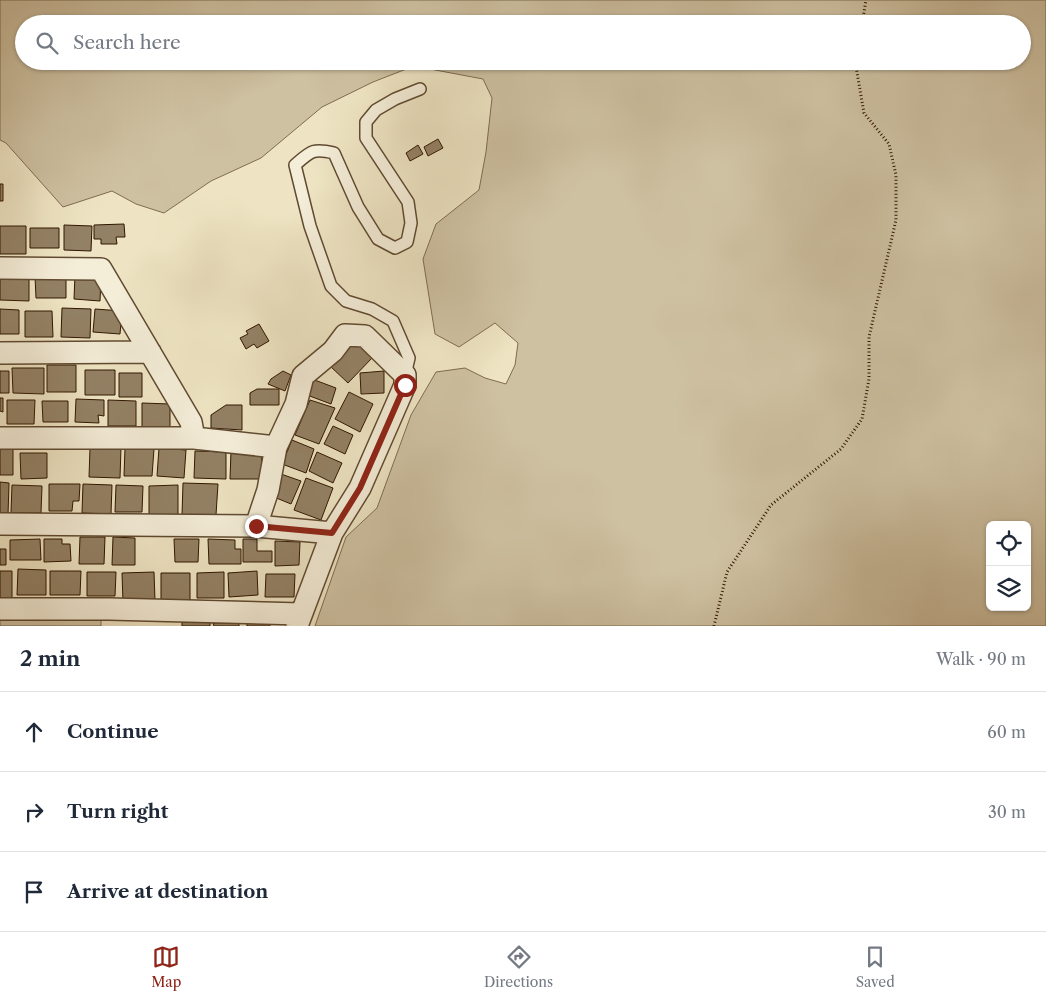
<!DOCTYPE html>
<html lang="en">
<head>
<meta charset="utf-8">
<style>
  body { margin:0; font-family:"Libre Caslon Text",serif; background:#f6f6f7; color:#1f2937 }
  .controls { position:absolute; right:15px; bottom:15px; display:grid; overflow:hidden; border-radius:8px; box-shadow:0 1px 4px #0004 }
  .controls button { width:45px; height:45px; display:grid; place-items:center; padding:0; border:0; border-bottom:1px solid #e0e1e3; background:#fff; color:#1f2937; font:25px sans-serif }
  .stop { position:absolute; width:15px; height:15px; margin:-11px; border:4px solid #8f2418; border-radius:50%; background:#fff }
  .stop.end { background:#8f2418; border-color:#fff; box-shadow:0 1px 5px #0008 }
  .list { margin:0; padding:0; list-style:none }
  h2 { display:flex; justify-content:space-between; align-items:center; height:65px; margin:0; padding:0 20px; font-size:21px }
  h2 small { font-size:16px; font-weight:400; color:#747a83 }
  .list li { display:grid; grid-template-columns:32px 1fr auto; gap:15px; align-items:center; box-sizing:border-box; height:80px; padding:0 20px; border-top:1px solid #e0e1e3 }
  .list b { display:block; font-size:19px; white-space:nowrap }
  .list em { font-size:16px; font-style:normal; color:#747a83 }
  .icon { flex:none; width:28px; height:28px; fill:none; stroke:currentColor; stroke-width:2; stroke-linecap:round; stroke-linejoin:round }
  .map { position:relative; flex:none; width:1046px; height:626px; overflow:hidden }
  .search { position:absolute; background:#fff; box-shadow:0 1px 4px #0004; left:15px; right:15px; top:15px; height:55px; display:flex; align-items:center; gap:12px; box-sizing:border-box; padding:0 18px; border-radius:28px; color:#747a83; font-size:19px }
  .sheet { height:305px; background:#fff }
  nav { display:flex; justify-content:space-around; align-items:center; box-sizing:border-box; height:70px; border-top:1px solid #e0e1e3; background:#fff; font-size:14px; color:#747a83 }
  nav a { display:grid; justify-items:center; gap:2px }
  nav .on { color:#8f2418 }
  .map>svg:first-child { display:block }
</style>
</head>
<body>
<div class="map">
<svg width="1046" height="626" viewBox="0 0 1046 626">
  <rect width="100%" height="100%" fill="#eee4c3"/>
  <filter id="stains"><feTurbulence type="fractalNoise" baseFrequency=".004" numOctaves="4"/><feColorMatrix values="0 0 0 0 .2 0 0 0 0 .09 0 0 0 0 .02 0 0 0 .5 -.17"/></filter>
  <radialGradient id="worn" r=".72"><stop offset=".6" stop-color="#630" stop-opacity="0"/><stop offset="1" stop-color="#630" stop-opacity=".3"/></radialGradient>
  <path fill="#cec1a2" stroke="#7f6c51" fill-rule="evenodd" d="M0,0h1046v626h-731l31,-89 31,-29 34,-93 25,-43 29,-4 20,10 21,6 9,-19 3,-22 -23,-20 -36,24 -24,-13 -12,-75 13,-35 43,-34 7,-38 6,-54 -9,-19 -69,-13 -41,16 -51,25 -61,51 -50,23 -47,32 -28,-9 -24,-13 -49,16 -57,-64 -6,-3zM24,24h998v37h-998zM990,525h37v82h-37z
    M0,618h101v8h-101z"/>
  <path fill="#938165" stroke="#301600" d="M438,139l5,9 -15,8 -4,-9z
    M418,145l5,9 -13,7 -4,-8z
    M0,184h3v17h-3z
    M124,224l1,13h-9l1,7h-16v-5h-7v-14z
    M64,225l28,1 -1,25 -27,-1z
    M0,226h26v28h-26z
    M30,228h29v20h-29z
    M0,275l29,1v25l-29,-1z
    M75,275l26,1 -1,25 -26,-2z
    M35,276h31v22h-30z
    M62,308l29,1 -1,29 -29,-1z
    M0,309l19,1v24h-19z
    M95,309l27,2 -2,23 -27,-2z
    M25,311h27l1,26h-28z
    M259,324l10,17 -12,7 -3,-4 -8,5 -6,-11 8,-4 -2,-3z
    M355,340l18,17 -25,26 -18,-17z
    M47,365h29v27h-29z
    M12,368h32v26l-31,-1z
    M85,370h30v25h-30z
    M0,371h9v22h-9z
    M283,371l8,4 -6,16 -17,-7 3,-5z
    M384,371v22l-23,1 -1,-21z
    M119,373h23v24h-23z
    M312,379l24,9 -5,16 -24,-9z
    M257,389h22v16h-29v-12z
    M349,392l24,12 -13,28 -25,-13z
    M0,398h3v14l-3,-1z
    M76,399l28,1v16l-6,-1 1,8 -24,-1z
    M7,400h28l-1,24h-27z
    M108,400l28,1v25h-28z
    M310,400l25,8 -16,36 -24,-9z
    M42,401h26v21h-25z
    M142,403l28,1v24l-28,-1z
    M226,405h16v25l-31,-2v-13z
    M333,426l20,9 -8,19 -21,-10z
    M292,440l22,9 -8,24 -24,-9z
    M90,448h31l-1,30 -31,-1z
    M125,448l29,1 -2,27h-28z
    M159,448l27,2 -2,28 -27,-2z
    M0,449h13v26h-13z
    M195,451l31,1v27l-32,-1z
    M231,451h31l-1,28h-31z
    M317,452l25,11 -9,20 -24,-12z
    M20,453h27v25l-26,1z
    M278,473l23,8 -10,23 -22,-9z
    M306,478l27,10 -12,32 -27,-10z
    M0,482l9,1 -1,32 -8,-1z
    M183,483l35,1 -2,31h-34z
    M49,484h31l-1,17h-6l-1,10h-23z
    M83,484l29,1 -1,29 -29,-1z
    M12,485l30,1 -1,27h-30z
    M116,485l27,1 -1,26h-27z
    M178,485v30h-29v-29z
    M80,537h25l-1,27h-25z
    M113,537l22,1v27h-23z
    M40,539l1,21h-31v-20z
    M44,539h18v5h8l1,17 -27,1z
    M174,539h25l-1,23h-23z
    M208,539l27,1v9h6v15h-32z
    M243,539h14v12h15v11h-29z
    M275,541l25,1 -1,23 -24,1z
    M0,549h6v16h-6z
    M18,569l28,1v25h-29z
    M0,571h12v28h-12z
    M50,571h31l-1,24h-30z
    M257,571l1,24 -29,2 -1,-24z
    M87,572h29l-1,24h-28z
    M154,572l1,29 -32,1 -1,-29z
    M224,572v26h-27v-25z
    M161,573h29v27h-29z
    M266,574h29l-1,23h-29z
    M270,620v6h-23v-5z
    M182,622h28v4h-28z
    M239,622v4h-25l-1,-3z"/>
  <g fill="none" stroke-linecap="round" stroke-linejoin="round">
    <defs>
      <path id="lane" d="M405,375l4,-17 -16,-37 -21,-12 -26,-8 -15,-15 -21,-60 -15,-61c16,-14 18,-17 39,-12l24,54 20,32 17,9 12,-6 4,-19 -3,-21 -42,-64v-16l10,-12 19,-11 25,-10"/>
      <path id="street" d="M0,268l101,1 90,153 3,16 82,9
        M0,353l150,-1
        M0,438h194
        M0,524l256,2 76,7
        M256,526l12,-36 8,-43 20,-43 7,-28 30,-25 12,-16 20,1 40,39v10l-45,103 -28,45 -35,93
        M0,609h109l192,5"/>
    </defs>
    <use href="#lane" stroke="#604a31" stroke-width="14"/>
    <use href="#street" stroke="#604a31" stroke-width="24"/>
    <path stroke="#301600" stroke-width="3" stroke-dasharray="1 2.5" stroke-linecap="butt" d="M862,24l4,-24
      M714,626l13,-54 44,-67 70,-56 21,-30 7,-40v-42l27,-117v-45l-7,-31 -25,-31 -9,-52"/>
    <use href="#lane" stroke="#f4edd8" stroke-width="11"/>
    <use href="#street" stroke="#f4edd8" stroke-width="21"/>
  </g>
  <g fill="none" stroke-linecap="round" stroke-linejoin="round">
    <path stroke="#8f2418" stroke-width="6" d="M256,526l76,7 28,-45 45,-103"/>
  </g>
  <rect width="100%" height="100%" filter="url(#stains)"/>
  <rect width="100%" height="100%" fill="url(#worn)"/>
</svg>
<div class="controls">
<button><svg class="icon" aria-label="locate" viewBox="0 0 24 24"><circle cx="12" cy="12" r="6"/><path d="M12 2v4M12 18v4M2 12h4M18 12h4"/></svg></button>
<button><svg class="icon" aria-label="layers" viewBox="0 0 24 24"><path d="M12 4l9 5-9 5-9-5zM3 14l9 5 9-5"/></svg></button>
</div>
<div class="stop" style="left:405px;top:385px"></div>
<div class="stop end" style="left:256px;top:526px"></div>
<div class="search"><svg class="icon" aria-label="search" viewBox="0 0 24 24"><circle cx="10" cy="10" r="6"/><path d="M15 15l6 6"/></svg>Search here</div>
</div>
<section class="sheet">
<h2>2 min<small>Walk · 90 m</small></h2>
<ul class="list">
<li><svg class="icon" aria-label="ahead" viewBox="0 0 24 24"><path d="M12 20V5M6 11l6-6 6 6"/></svg><div><b>Continue</b></div><em>60 m</em></li>
<li><svg class="icon" aria-label="right" viewBox="0 0 24 24"><path d="M7 20v-9h11M14 6l5 5-5 5"/></svg><div><b>Turn right</b></div><em>30 m</em></li>
<li><svg class="icon" aria-label="arrive" viewBox="0 0 24 24"><path d="M6 21V4h12l-3 4 3 4H6"/></svg><div><b>Arrive at destination</b></div></li>
</ul>
</section>
<nav>
<a class="on"><svg class="icon" aria-label="map" viewBox="0 0 24 24"><path d="M3 6l6-2 6 2 6-2v14l-6 2-6-2-6 2zM9 4v14M15 6v14"/></svg>Map</a>
<a><svg class="icon" aria-label="directions" viewBox="0 0 24 24"><path d="M12 3l9 9-9 9-9-9zM9 14v-3h6M13 9l2 2-2 2"/></svg>Directions</a>
<a><svg class="icon" aria-label="saved" viewBox="0 0 24 24"><path d="M7 4h10v16l-5-4-5 4z"/></svg>Saved</a>
</nav>
</body>
</html>
